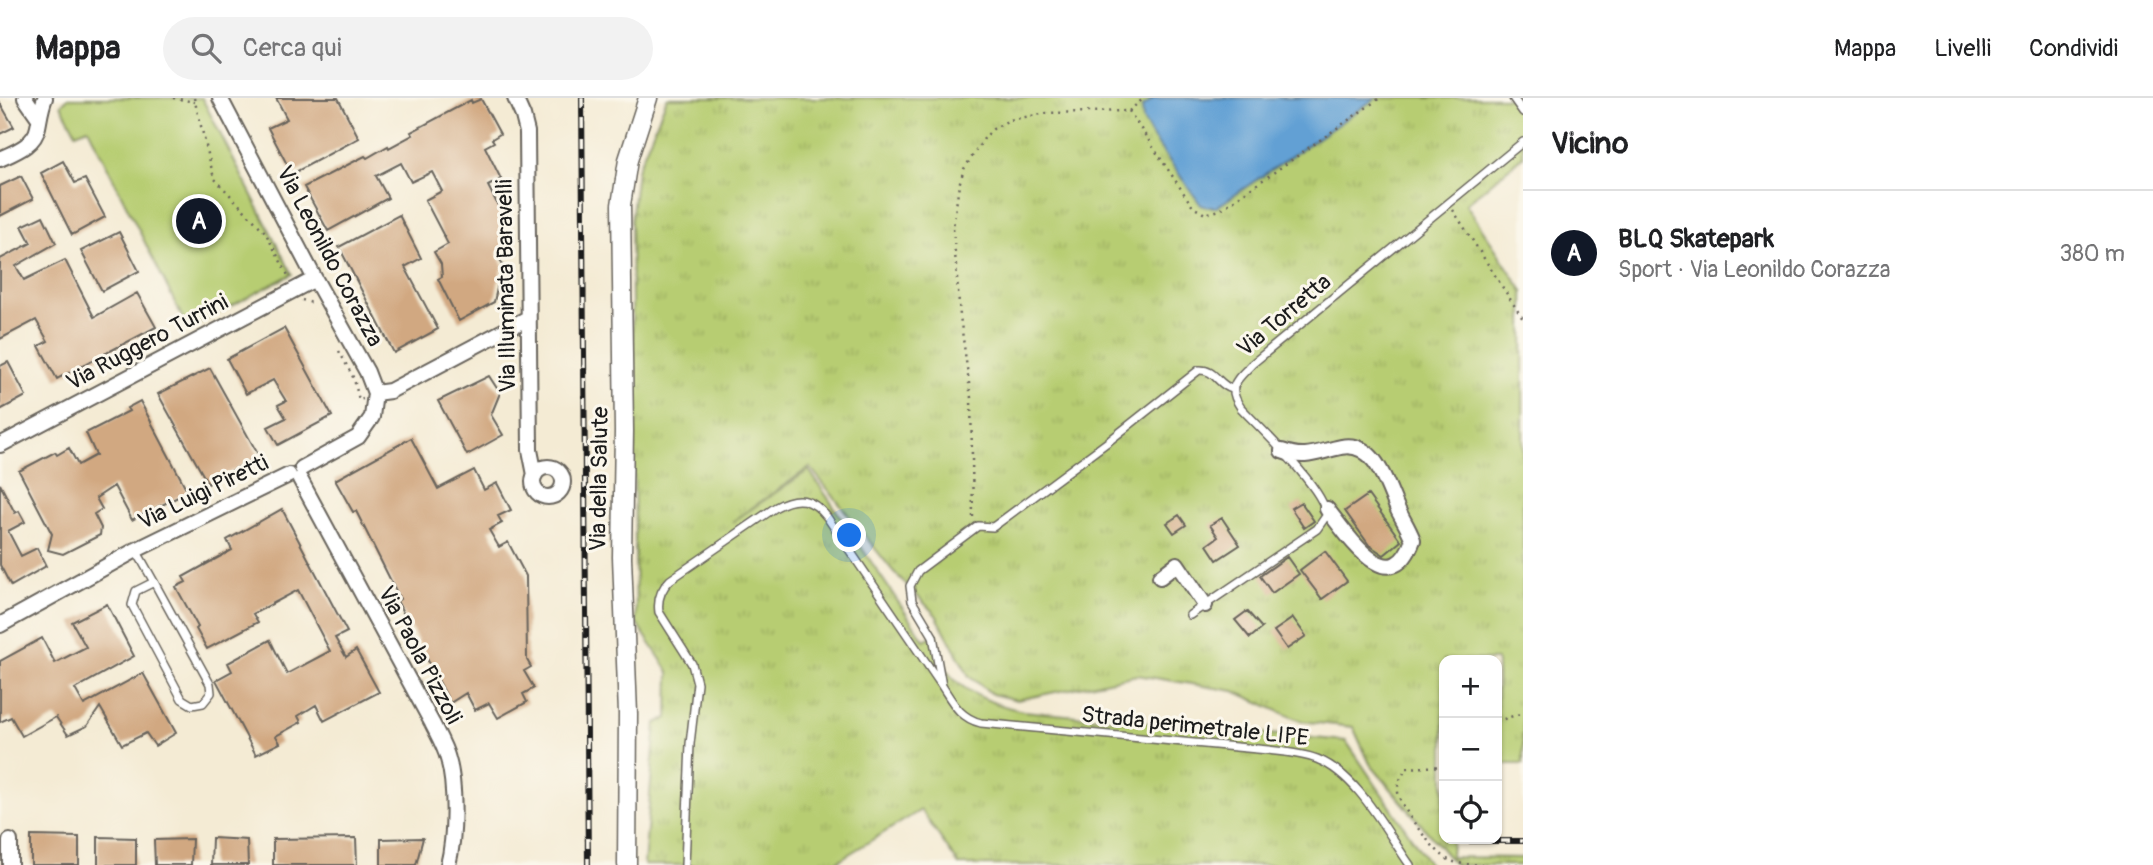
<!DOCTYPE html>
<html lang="it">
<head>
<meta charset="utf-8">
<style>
  body { margin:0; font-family:Pangolin,sans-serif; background:#f2f2f2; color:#202124 }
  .controls { position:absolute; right:21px; bottom:21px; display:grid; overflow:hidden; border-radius:14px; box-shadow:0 2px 5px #0004 }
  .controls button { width:63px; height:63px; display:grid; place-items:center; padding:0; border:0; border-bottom:2px solid #e0e0e0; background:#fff; color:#202124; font:35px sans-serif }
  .you { position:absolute; left:850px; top:438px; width:24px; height:24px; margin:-18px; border:5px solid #fff; border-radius:50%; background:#1a73e8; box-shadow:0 0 0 10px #1a73e833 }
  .badge { display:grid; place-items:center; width:46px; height:46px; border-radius:50%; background:#111827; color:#fff; font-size:23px; font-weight:700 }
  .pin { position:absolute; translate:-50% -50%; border:4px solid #fff; box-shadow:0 2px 7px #0006 }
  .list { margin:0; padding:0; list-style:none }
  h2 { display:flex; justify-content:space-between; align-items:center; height:91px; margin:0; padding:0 28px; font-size:30px }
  h2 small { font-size:23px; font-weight:400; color:#757577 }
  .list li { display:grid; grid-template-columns:46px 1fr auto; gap:21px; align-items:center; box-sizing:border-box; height:126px; padding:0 28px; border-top:2px solid #e0e0e0 }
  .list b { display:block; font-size:26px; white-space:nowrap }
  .list p { margin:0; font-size:23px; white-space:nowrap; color:#757577 }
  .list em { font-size:23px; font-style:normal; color:#757577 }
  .icon { flex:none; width:38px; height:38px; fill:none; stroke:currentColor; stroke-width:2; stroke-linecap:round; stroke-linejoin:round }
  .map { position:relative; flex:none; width:1523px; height:767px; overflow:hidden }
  header { display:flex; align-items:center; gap:42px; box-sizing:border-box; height:98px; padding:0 35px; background:#fff; border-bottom:2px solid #e0e0e0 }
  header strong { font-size:33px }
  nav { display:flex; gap:38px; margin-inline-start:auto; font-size:24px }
  .search { width:490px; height:63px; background:#f2f2f2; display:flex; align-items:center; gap:18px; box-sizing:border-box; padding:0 24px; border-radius:38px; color:#757577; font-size:26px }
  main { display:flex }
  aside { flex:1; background:#fff }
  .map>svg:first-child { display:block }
</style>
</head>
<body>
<header>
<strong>Mappa</strong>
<div class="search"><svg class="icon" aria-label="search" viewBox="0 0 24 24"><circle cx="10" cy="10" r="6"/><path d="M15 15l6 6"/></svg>Cerca qui</div>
<nav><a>Mappa</a><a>Livelli</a><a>Condividi</a></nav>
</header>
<main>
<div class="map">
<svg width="1523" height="767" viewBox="0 0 1523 767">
  <defs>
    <pattern id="grass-tufts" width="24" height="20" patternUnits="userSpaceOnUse" patternTransform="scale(1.75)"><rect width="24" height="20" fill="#b7cd72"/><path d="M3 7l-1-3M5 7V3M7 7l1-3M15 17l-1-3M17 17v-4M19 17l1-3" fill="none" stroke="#9daf62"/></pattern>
  </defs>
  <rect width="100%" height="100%" fill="#fbf7ec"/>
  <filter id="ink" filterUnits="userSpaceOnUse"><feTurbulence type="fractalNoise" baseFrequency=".0143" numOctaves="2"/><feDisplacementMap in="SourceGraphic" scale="14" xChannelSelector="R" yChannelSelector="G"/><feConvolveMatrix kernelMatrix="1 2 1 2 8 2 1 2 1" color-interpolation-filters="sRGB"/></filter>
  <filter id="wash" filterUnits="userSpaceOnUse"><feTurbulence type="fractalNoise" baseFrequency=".00686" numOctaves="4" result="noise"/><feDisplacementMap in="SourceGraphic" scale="28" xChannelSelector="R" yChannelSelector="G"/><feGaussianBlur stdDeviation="1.57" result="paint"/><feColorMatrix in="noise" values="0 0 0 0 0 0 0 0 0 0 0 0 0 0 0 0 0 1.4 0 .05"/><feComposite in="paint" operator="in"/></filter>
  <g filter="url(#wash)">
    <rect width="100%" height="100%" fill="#f4ebd4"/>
    <path fill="url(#grass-tufts)" stroke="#6a7447" stroke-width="2" d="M667,0h856v58l-57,48 57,87v473h-26v-104h-53v179h8l-1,18 72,1v7h-68l-85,-101 -17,-37 -53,-6 -66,-30 -97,-16 -120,25 -25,-6 -23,-18 -33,-61 -43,-44 -83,-104 -78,55 77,-52 115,170 12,-6c3,11 4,28 11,37 15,22 52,35 76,40l323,30 84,124h-471l-38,-55 -90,55h-187l12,-142 12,-5 1,-46 -33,-50 -5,-401 6,-51z"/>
    <path fill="#b7cd72" stroke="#6a7447" stroke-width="2" d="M68,0h134l90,176 -104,55 -100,-201 -12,5 -15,-28z"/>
    <path fill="#62a0d4" stroke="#3f5e78" stroke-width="2" d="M1154,0h222l-159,109h-10l-6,-2 -48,-67 -10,-18 -1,-12z"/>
    <g id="blocks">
      <path fill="#d1a881" d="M276,0h62l21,40 -67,36 -24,-46 19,-9z
        M481,1l19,35 -8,5 2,3 -9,5 16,32 -13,7 15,29v35l-6,3 7,15 -3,2 -7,32 -35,19 -21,-42 4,-2 -1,-13 -7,-12 14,-8 -23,-44 17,-9 -10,-19 -21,10 -10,-19 -25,13 12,22 -60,33 -24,-44 61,-31 2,2 21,-12 1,2 24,-13 -2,-3 60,-32 1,3z
        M0,5l14,24 -14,7z
        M63,63l12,22 10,-4 20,38 -33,18 -31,-62z
        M21,78l12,23 -33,17v-30z
        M399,117l22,43 -16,9 33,62 -44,24 -55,-106z
        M43,118l13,27 -40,23 8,14 41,-20 29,57 43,-24 19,34 -99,52 -18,-33 9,-5 -12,-21 -36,19v-80l31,-16 -9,-17z
        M119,134l20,39 -37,20 -21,-40z
        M284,230l48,88 -54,29 -10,-18 18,-9 -8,-13 8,-4 -13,-21 -27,14 -19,-35z
        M8,264l18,34 -26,14v-44z
        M210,270l49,88 -51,28 -50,-90z
        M489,278l11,17 -9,22 12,20 -36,20 -29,-54z
        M140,303l48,91 -56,28 -18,-34 -18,12 6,11 -8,5 7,14 -1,7 -37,19 -15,-4 4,-16 -33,-63 36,-19 2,3 12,-7 9,17 18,-10 -10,-22 43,-22 -2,-3z
        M411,340l27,51 36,-19 10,20 13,-7 14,27 -13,6 4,7 -13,7 10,17 9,-5 18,34 1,84 4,7 -7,4 10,17 -11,6 4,8 -29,16 -9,-15 -14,7 -9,-17 -16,10 -53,-102 3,-2 -44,-88 -3,1 -18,-32z
        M0,386l15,29 4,-2 6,11 -17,9 13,25 16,-8 9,18 -35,20 -11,-21z
        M1368,397l33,46 -17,14 -15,-10 -24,-34z
        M1301,404l13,19 -10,7 -13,-20z
        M282,411l65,123 -12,6 11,19 10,-7 23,42 -55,29 -8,-16 -18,11 3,6 -25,14 4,7 -24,12 -40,-75 16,-9 -4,-8 42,-23 17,34 43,-23 -32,-61 -45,24 5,8 -51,27 -11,-20 2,-2 -22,-40 10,-5 -3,-5 49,-27 -5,-10z
        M1179,417l7,10 -12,8 -7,-10z
        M1222,420l18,27 -23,15 -10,-15 11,-8 -8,-12z
        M1325,453l22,30 -25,18 -22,-29z
        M1287,459l12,17 -27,19 -12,-17z
        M107,506l27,52 -59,33 9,16 59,-32 33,60 -21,13 -9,-13 -24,12 -22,-38 -13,19 -19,9 -12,-18 -34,19 -11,-19 -11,5v-61l42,-23 13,25 31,-16 -14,-25z
        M1247,513l15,17 -12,10 -15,-18z
        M1293,520l13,18 -19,13 -13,-18z
        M31,738l48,1v28h-48z
        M98,739l38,1v27h-38z
        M212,740l35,2 1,25h-37z
        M356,740l1,27h-84v-26z
        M423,740l-7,27h-35v-26z
        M192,741l-1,26h-36l-1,-25z"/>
    </g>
  </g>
  <g filter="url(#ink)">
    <use href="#blocks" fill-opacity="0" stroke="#68645c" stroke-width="2"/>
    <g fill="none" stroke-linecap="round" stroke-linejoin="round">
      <defs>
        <path id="service" d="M1513,0l10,14
          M136,452l18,32 -18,9 -4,14 50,94 10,6 11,-2 8,-10 -1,-9 -56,-102
          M1190,517l127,-86 9,-13c2,-24 -67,-89 -85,-108 -15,-22 -5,-27 11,-44l271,-222
          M942,588c11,17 18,32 39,37l287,27c17,2 34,3 49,9 41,16 68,71 93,106
          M685,767l5,-121 7,-61 -5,-19 -33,-52c-2,-13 2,-23 11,-32l106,-73c21,-12 36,-9 51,10l115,169 -9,-50 -21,-35 -2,-15 8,-15 60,-45 15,1 116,-86 90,-71c16,-1 19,15 33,19"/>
        <path id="minor" d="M25,0l14,20
          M220,0l95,181 52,93 8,21 -3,24 -14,20 -56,31
          M515,0l8,18 4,16 3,318 5,25
          M0,61c15,-7 35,-14 38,-32 2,-10 3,-19 7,-29
          M375,295l15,-2 138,-73
          M0,347l315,-166
          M1282,353c24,9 35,1 59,-4 35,-7 46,39 57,63 5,10 11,19 15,30 -23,63 -66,-6 -86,-31
          M533 384a15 15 0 1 1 30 0a15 15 0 1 1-30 0Z
          M300,381l132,244c6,12 13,24 16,36 8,27 7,79 0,106
          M1160,479l17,-13 28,41
          M0,527l136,-75 153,-75
          M10,767v-24"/>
        <path id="tertiary" d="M627,767l1,-151 -6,-157 2,-126 -3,-226 7,-45 20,-62"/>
      </defs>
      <use href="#service" stroke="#68645c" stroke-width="10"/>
      <use href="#minor" stroke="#68645c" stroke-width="18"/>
      <use href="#tertiary" stroke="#68645c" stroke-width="21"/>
      <path stroke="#68645c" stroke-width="2.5" stroke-dasharray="2 5" stroke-linecap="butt" d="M173,0l22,4
        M194,0l20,80 51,54 25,47
        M1129,13l64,96 12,7 15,-4 160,-112
        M1129,13l15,-13
        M1453,112l70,109
        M302,202l10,3 2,3
        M339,253l15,28 5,21 4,-1
        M973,419l-2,-119 -11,-82 -7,-88 6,-43 5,-16 21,-32 8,-8 16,-9 38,-7 82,-2
        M1497,623l26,-8
        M1444,668l-37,2c-5,8 -10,14 -9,24 1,15 38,62 51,68 10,5 22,4 33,5
        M1502,767l21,-1"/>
      <use href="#service" stroke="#fff" stroke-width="7"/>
      <use href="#minor" stroke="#fff" stroke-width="14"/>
      <use href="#tertiary" stroke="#fff" stroke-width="18"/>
      <defs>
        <path id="rail" d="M582,0l6,767
          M1460,743h63"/>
      </defs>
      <use href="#rail" stroke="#1c1c1c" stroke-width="6"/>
      <use href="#rail" stroke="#fbf7ec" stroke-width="3.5" stroke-dasharray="10" stroke-linecap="butt"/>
    </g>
  </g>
  <g text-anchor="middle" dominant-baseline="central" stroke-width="6" stroke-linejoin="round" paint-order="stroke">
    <g font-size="23" fill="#1c1c1c" stroke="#fbf7ec">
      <text transform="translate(330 158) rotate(62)">Via Leonildo Corazza</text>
      <text transform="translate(506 188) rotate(-91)">Via Illuminata Baravelli</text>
      <text transform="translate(1284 217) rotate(-40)">Via Torretta</text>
      <text transform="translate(147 244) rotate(-28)">Via Ruggero Turrini</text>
      <text transform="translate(599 381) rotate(-89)">Via della Salute</text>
      <text transform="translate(203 394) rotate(-26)">Via Luigi Piretti</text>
      <text transform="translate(420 557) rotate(62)">Via Paola Pizzoli</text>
      <text transform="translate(1195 628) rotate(6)">Strada perimetrale LIPE</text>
    </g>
  </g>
</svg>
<div class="controls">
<button>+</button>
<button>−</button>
<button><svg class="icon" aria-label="locate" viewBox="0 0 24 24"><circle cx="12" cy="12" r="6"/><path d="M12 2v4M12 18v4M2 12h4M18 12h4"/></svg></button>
</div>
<div class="you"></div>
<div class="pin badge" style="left:199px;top:123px">A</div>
</div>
<aside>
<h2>Vicino<small></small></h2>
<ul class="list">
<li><span class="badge">A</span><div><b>BLQ Skatepark</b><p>Sport · Via Leonildo Corazza</p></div><em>380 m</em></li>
</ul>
</aside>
</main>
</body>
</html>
